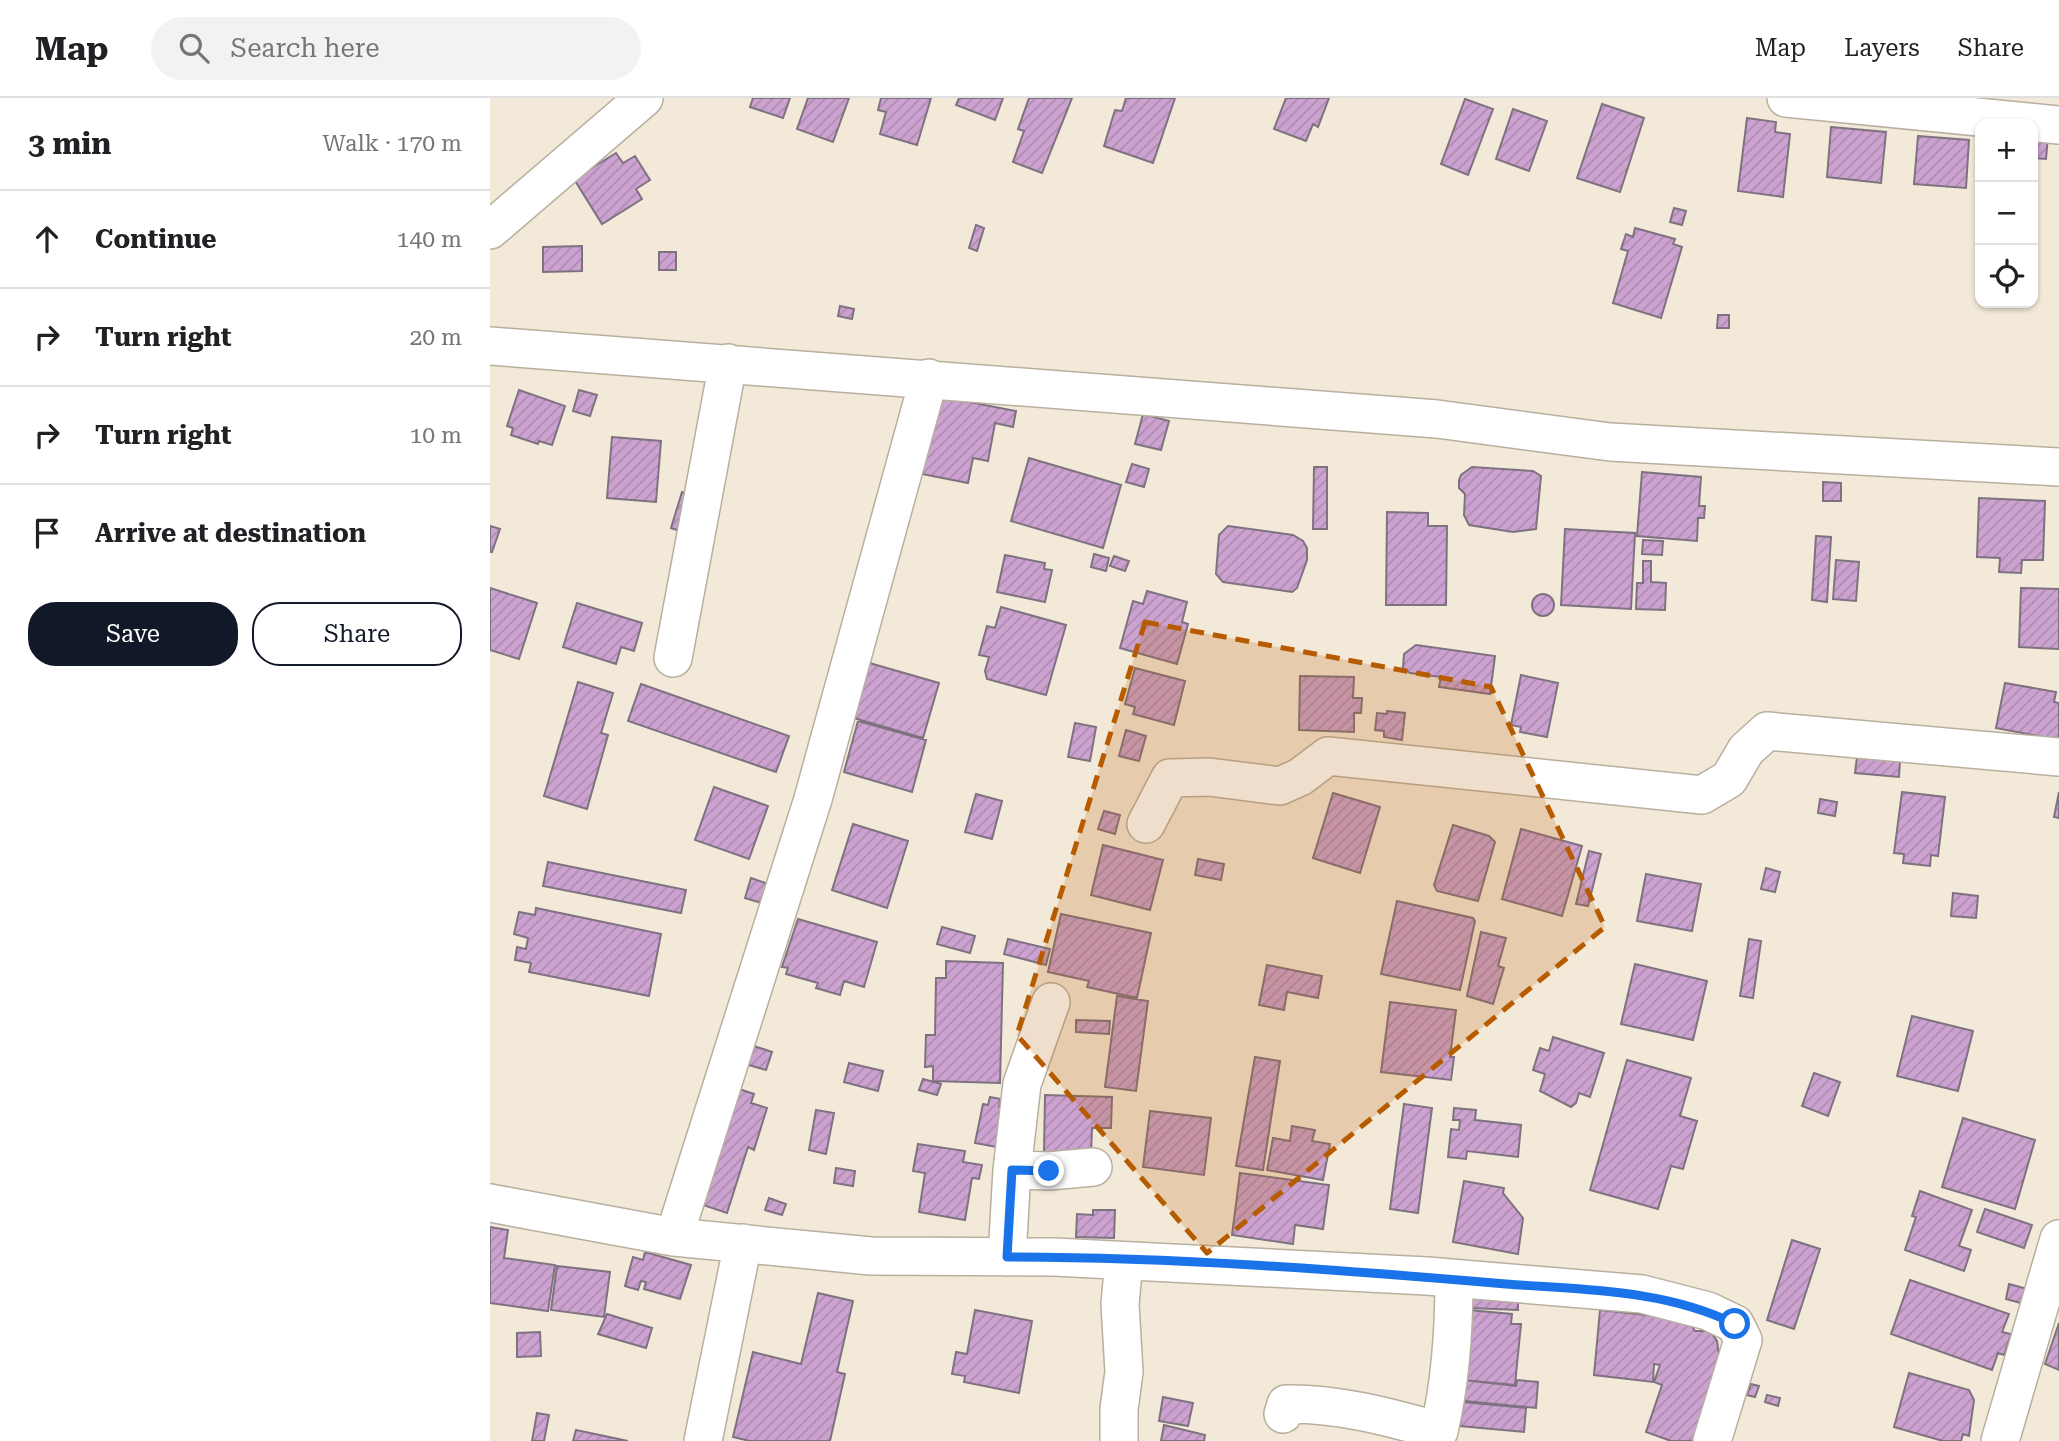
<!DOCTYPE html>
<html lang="en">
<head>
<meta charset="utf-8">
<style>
  body { margin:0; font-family:"Roboto Serif",serif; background:#f2f2f2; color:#202124 }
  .controls { position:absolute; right:21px; top:21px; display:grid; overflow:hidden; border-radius:14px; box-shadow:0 2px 5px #0004 }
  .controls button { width:63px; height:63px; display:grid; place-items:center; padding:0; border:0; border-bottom:2px solid #e0e0e0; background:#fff; color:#202124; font:35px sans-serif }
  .stop { position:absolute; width:21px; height:21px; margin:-16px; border:5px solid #1a73e8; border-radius:50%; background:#fff }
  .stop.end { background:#1a73e8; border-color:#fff; box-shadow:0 2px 7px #0008 }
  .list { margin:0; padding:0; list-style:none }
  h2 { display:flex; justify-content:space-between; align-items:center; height:91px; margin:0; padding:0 28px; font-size:30px }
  h2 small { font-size:23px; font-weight:400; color:#757577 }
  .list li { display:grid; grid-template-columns:46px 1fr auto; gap:21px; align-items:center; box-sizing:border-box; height:98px; padding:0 28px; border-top:2px solid #e0e0e0 }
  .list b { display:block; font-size:26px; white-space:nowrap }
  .list em { font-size:23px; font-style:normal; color:#757577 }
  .actions { display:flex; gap:14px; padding:21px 28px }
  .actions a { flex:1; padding:16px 0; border:2px solid #111827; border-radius:28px; text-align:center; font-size:24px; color:#111827 }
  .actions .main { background:#111827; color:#fff }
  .icon { flex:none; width:38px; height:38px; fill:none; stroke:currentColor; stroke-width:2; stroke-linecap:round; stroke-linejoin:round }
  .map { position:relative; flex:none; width:1569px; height:1343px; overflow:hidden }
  header { display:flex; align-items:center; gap:42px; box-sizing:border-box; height:98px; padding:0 35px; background:#fff; border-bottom:2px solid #e0e0e0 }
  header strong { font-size:33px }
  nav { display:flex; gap:38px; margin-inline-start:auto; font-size:24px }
  .search { width:490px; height:63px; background:#f2f2f2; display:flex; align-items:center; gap:18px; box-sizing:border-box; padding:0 24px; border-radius:38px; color:#757577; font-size:26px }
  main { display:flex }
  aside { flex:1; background:#fff }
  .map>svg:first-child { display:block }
</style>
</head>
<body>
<header>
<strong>Map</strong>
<div class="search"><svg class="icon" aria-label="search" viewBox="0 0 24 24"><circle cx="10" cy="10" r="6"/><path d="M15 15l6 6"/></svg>Search here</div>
<nav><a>Map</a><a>Layers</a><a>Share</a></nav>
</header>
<main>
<aside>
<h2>3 min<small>Walk · 170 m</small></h2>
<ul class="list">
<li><svg class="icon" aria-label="ahead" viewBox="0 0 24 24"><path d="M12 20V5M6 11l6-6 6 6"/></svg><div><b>Continue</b></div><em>140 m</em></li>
<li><svg class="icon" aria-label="right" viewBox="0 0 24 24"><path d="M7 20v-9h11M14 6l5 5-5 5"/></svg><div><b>Turn right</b></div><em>20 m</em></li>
<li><svg class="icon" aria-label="right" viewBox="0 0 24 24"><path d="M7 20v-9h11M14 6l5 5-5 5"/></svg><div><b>Turn right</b></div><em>10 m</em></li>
<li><svg class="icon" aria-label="arrive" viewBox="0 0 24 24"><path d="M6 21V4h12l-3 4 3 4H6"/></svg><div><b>Arrive at destination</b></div></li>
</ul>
<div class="actions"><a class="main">Save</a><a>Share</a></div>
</aside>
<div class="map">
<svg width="1569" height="1343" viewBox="0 0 1569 1343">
  <defs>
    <pattern id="building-hatch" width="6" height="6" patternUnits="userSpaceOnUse" patternTransform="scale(1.75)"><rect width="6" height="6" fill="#cca3d0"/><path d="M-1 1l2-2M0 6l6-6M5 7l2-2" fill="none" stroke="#ae8bb1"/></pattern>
  </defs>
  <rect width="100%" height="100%" fill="#f3e9d8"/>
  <path fill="url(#building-hatch)" stroke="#7f7280" stroke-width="2" d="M263,0h37l-7,20 -33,-11z
    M318,0h41l-16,44 -36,-13z
    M391,0h50l-14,47 -37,-11 6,-22 -8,-2z
    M469,0h44l-8,22 -39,-15z
    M539,0h43l-30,75 -29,-11 11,-31 -6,-2z
    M636,0h49l-22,65 -49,-17 11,-36 7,1z
    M796,0h43l-11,29 -5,-3 -7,17 -32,-12z
    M975,1l28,10 -25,66 -27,-11z
    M1112,6l42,14 -24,74 -43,-14z
    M1023,11l34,12 -18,50 -33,-12z
    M1257,20l29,4 -1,10 15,2 -7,63 -45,-6z
    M1341,29l55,5 -5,51 -54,-6z
    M1543,36l15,2 -2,23 -13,-1z
    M1428,38l51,4 -3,48 -52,-4z
    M126,55l7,10 12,-7 15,24 -14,9 6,10 -40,25 -28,-45z
    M1184,110l12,3 -4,14 -12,-3z
    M486,127l8,3 -7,23 -8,-3z
    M1145,130l40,11 -2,5 9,3 -21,71 -48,-15 15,-52 -7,-2 5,-15 7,3z
    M92,148v25l-39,1v-25z
    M169,154h17v18h-17z
    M350,208l14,3 -2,10 -14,-3z
    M1228,217h11v13h-12z
    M29,292l46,16 -13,39 -13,-4 -1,3 -27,-9 2,-7 -6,-2z
    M89,292l18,5 -7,21 -17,-5z
    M442,297l84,16 -3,16 -18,-4 -7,38 -15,-3 -5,25 -51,-10z
    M653,316l26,7 -8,29 -26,-6z
    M122,339l49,4 -5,61 -49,-4z
    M539,360l92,27 -18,63 -92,-27z
    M642,366l17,5 -5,18 -18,-5z
    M824,369h13v62h-14z
    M982,369l61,4 8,5 -5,53 -23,3 -44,-7 -5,-10 1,-21 -6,-6v-8l2,-5z
    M1152,374l59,5 -2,29h6l-1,12h-6l-1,23 -60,-5z
    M1333,384l18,1v18h-18z
    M192,394l16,5 -11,36 -16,-5z
    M1489,400l66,3 -2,59h-21l-1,13 -22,-1 1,-14 -23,-1z
    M897,414l41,1v13h19l-1,79h-60z
    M0,428l10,3 -8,23h-2z
    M738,428l65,9 10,6 4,7v12l-10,28 -5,4 -69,-10 -7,-8 3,-39z
    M1075,431l70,4 -4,76 -70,-4z
    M1326,438l15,1 -4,65 -15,-2z
    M1153,442l20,1 -1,14 -20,-1z
    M604,456l15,4 -3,13 -15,-4z
    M515,457l40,8 -1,6 8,1 -7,32 -48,-10z
    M624,458l15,5 -4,10 -15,-5z
    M1346,462l23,2 -3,39 -23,-2z
    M1153,463h8v21l15,1 -1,27 -29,-1 1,-26h6z
    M0,490l47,15 -18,56 -29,-9z
    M1531,490l38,1v60l-40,-2z
    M657,493l40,11 -5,20 6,2 -11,40 -57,-16 13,-47 10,3z
    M1042 507a11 11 0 1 1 22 0a11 11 0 1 1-22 0Z
    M87,505l65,20 -8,28 -13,-4 -5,17 -53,-17z
    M511,509l65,18 -20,70 -59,-16 -2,-8 4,-14 -10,-2 8,-29 8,2z
    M926,547l79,11 -5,38 -51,-7 2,-10 -31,-4 -7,-5 1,-14z
    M376,564l73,21 -16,55 -73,-21z
    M645,570l50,13 -11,44 -41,-11 2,-7 -10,-3z
    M1031,577l37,8 -11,54 -27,-5 1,-5 -10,-2z
    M810,578l54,1 -1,21h9l-1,15h-7v19l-55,-2z
    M88,584l35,11 -12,40 7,2 -21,74 -43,-13z
    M1515,585l51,9 -2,10 5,1v37l-63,-12z
    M151,586l148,52 -13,36 -148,-51z
    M897,613l18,2 -3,27 -18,-3v-6l-9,-1 2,-17 10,1z
    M368,623l68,19 -14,52 -68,-20z
    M585,625l21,4 -6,34 -22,-4z
    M636,632l20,6 -7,25 -20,-5z
    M1367,659l43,3 -1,17 -44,-4z
    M224,689l54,19 -19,53 -54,-19z
    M1412,694l43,5 -7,59 -7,-1 -1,11 -27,-3 1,-9 -10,-1z
    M1569,694v26l-5,-1z
    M843,695l47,14 -20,66 -47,-15z
    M486,696l26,7 -10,38 -27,-7z
    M1330,701l17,3 -2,14 -17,-3z
    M614,713l16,4 -5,19 -17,-5z
    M363,726l55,17 -21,67 -55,-18z
    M963,727l36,11 6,6 -17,59 -41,-10 -3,-6z
    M1031,731l61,17 -20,70 -60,-17z
    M613,747l60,15 -13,50 -59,-15z
    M1099,753l12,3 -13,52 -12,-2z
    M708,761l26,5 -3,16 -26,-5z
    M58,764l138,28 -5,23 -138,-27z
    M1276,770l14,4 -5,20 -14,-3z
    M1156,776l55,10 -9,47 -55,-10z
    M261,780l20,7 -6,19 -20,-6z
    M1463,795l25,3 -2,22 -25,-2z
    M907,803l76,17 2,3 -15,69 -79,-16z
    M46,810l125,26 -12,62 -120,-24 2,-9 -16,-3 2,-13 9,2 2,-11 -14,-4 5,-22 16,3z
    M571,816l90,19 -14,65 -50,-11 2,-6 -41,-9z
    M308,821l79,23 -13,45 -20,-6 -4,14 -24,-7 2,-5 -32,-9 2,-6 -6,-1z
    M452,829l33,9 -5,17 -33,-9z
    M991,834l25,6 -8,28 6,2 -11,36 -26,-8z
    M518,841l42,10 -4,16 -42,-11z
    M1259,841l12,2 -8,57 -13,-2z
    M456,863l57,2 -3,120 -67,-2v-15l-8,1 1,-32h9l1,-57h10z
    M1145,866l72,17 -14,59 -72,-16z
    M777,867l55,11 -4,22 -31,-6 -3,18 -25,-5z
    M627,898l31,5 -12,90 -31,-4z
    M900,904l66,8 -6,47h4l-3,23 -70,-8z
    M1422,918l61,15 -15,60 -61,-15z
    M586,922l34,1 -1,13 -33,-2z
    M1063,939l51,16 -14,44 -11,-4 -3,10 -5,4 -31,-16 5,-17 -12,-4 7,-22 9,3z
    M258,946l24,8 -6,18 -24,-7z
    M765,959l25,4 -17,109 -27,-4z
    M1137,962l64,18 -11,38 17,5 -14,48 -12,-3 -13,43 -68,-19z
    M359,965l34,8 -5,20 -34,-9z
    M1324,975l26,9 -12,34 -26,-10z
    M433,981l18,5 -4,11 -18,-5z
    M249,991l15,5 -3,9 16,5 -13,42 -6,-3 -21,66 -30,-10z
    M555,997l67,2 -1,31h-19l-1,26 -47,-1z
    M500,999l11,2 -2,8 5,1 -7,39 -22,-4 8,-39 5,1z
    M914,1006l28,4 -14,105 -28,-4z
    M964,1010l22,2 -1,10 46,5 -3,32 -51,-6 -1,8 -18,-2 3,-28 8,1 1,-10h-7z
    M326,1012l18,3 -8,41 -17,-4z
    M660,1013l61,7 -7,57 -61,-8z
    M1473,1020l72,22 -20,69 -73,-22z
    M802,1028l23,4 -3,11 18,3 -7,36 -56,-10 6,-32 17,3z
    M428,1046l47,7 -2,11 19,3 -3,14 -7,-1 -7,42 -46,-8 6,-39 -12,-2z
    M346,1070l19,3 -2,15 -19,-3z
    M750,1075l89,12 -6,44 -28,-4 -2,19 -61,-9z
    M974,1083l40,7 -1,5 20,25 -5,36 -65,-12z
    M1430,1093l52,19 -13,36 12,4 -7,21 -59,-21 11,-33 -4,-1z
    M279,1100l17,6 -4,11 -17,-5z
    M1495,1111l47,16 -8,23 -47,-16z
    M603,1112h22l-1,28 -38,-1 1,-23 16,1z
    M0,1129l18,3 -4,28 51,7 -7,46 -58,-8z
    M1302,1142l28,9 -26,80 -27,-9z
    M155,1154l46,13 -11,34 -36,-10 2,-7 -5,-1 -3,9 -13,-4 8,-29 10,3z
    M67,1168l53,6 -6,45 -53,-7z
    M1420,1182l99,34 -7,18 9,2 -7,21 -6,-2 -6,17 -101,-36z
    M1519,1186l22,6 -3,15 -22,-6z
    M328,1195l35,8 -16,71 8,2 -15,67h-80l-17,-4 20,-85 48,12z
    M981,1200l47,1v11l-47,-2z
    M485,1212l57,11 -13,72 -55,-11 1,-6 -13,-2 4,-22 11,2z
    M979,1212l43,4 -1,10h10l-6,61 -52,-5z
    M1110,1212l75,8 -1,3 16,2 5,8h15l7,10 3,21 -25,79h-24l-25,-9 16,-47 -8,-3 6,-17 -6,-1 -1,18 -59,-7z
    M117,1216l45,14 -6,20 -48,-14z
    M1569,1225v47l-14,-6z
    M50,1234l1,24 -24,1v-24z
    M1419,1275l60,17 5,10 -5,36 -6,-2 -2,7h-18l-49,-14z
    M973,1282l53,6 1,-6 21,2 -2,26 -81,-8z
    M1261,1286l8,2 -4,11 -8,-2z
    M1277,1297l13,3 -2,8 -13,-4z
    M673,1299l30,6 -5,23 -29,-5z
    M973,1304l63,6 -2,24 -64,-6z
    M47,1315l12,2 -5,26h-12z
    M674,1327l41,10 -1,6h-43z
    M86,1332l52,11h-55z"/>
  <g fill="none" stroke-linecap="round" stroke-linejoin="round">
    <defs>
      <path id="minor" d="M1296,0l273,27
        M0,132l154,-132
        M0,248l947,73 173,23 449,25
        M183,560l55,-295
        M656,726l24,-46 39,-1 71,9 20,-9 28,-21 374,39 27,-16 17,-29 21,-19 292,26
        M522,1072l37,1 44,-4
        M0,1105l184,34 197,19 183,1 373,19 215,18 66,17 27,13 8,16 -31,101
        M184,1139l139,-438 116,-421
        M517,1159l5,-87 10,-86 29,-82
        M793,1316l3,-10c51,-1 103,13 153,27 12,-51 15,-100 15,-152
        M213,1343l40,-198
        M629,1343v-32l5,-37 -4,-68 4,-43
        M1510,1343l59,-202"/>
    </defs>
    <use href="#minor" stroke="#b8af9f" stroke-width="40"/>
    <use href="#minor" stroke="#fff" stroke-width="37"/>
  </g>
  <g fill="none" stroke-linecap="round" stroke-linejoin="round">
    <path stroke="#1a73e8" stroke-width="9" d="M559,1073l-37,-1 -5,87c166,0 334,13 499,27 77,6 158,5 229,40"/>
  </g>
  <path fill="#b65b00" fill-opacity="0.2" stroke="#b65b00" stroke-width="5" stroke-dasharray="14 9" stroke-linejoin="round" d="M655,524l346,65 114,240 -398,326 -190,-218z"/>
</svg>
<div class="controls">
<button>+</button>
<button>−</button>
<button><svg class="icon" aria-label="locate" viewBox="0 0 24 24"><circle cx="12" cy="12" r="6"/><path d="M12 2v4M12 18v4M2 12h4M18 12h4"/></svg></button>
</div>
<div class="stop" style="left:1245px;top:1226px"></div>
<div class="stop end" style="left:559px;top:1073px"></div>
</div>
</main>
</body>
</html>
